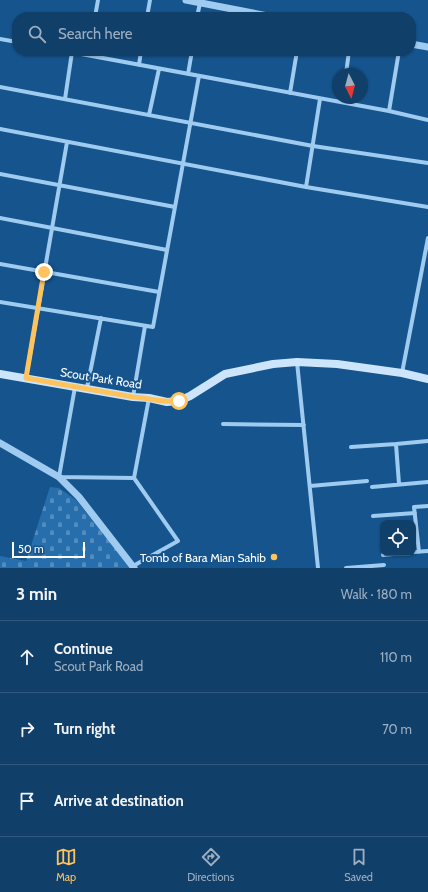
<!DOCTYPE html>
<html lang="en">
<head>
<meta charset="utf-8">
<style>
  body { margin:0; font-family:Cabin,sans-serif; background:#1e4a72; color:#f1f3f6 }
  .controls { position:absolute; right:12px; bottom:12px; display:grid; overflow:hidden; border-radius:8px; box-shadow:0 1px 3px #0004 }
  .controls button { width:36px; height:36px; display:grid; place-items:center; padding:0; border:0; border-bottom:1px solid #30587e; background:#103f6a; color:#f1f3f6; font:20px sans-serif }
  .compass { position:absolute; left:332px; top:68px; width:36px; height:36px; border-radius:50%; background:#103f6a; box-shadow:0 1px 3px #0004; rotate:174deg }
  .scale { position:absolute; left:12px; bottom:10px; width:73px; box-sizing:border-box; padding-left:4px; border:2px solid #fff; border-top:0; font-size:11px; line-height:14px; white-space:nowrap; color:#fff; -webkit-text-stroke:3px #15548d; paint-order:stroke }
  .stop { position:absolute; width:12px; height:12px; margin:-9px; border:3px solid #ffc35e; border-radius:50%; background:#fff }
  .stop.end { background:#ffc35e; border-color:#fff; box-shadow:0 1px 4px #0008 }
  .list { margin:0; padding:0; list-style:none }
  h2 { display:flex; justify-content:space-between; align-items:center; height:52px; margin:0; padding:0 16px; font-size:17px }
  h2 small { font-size:13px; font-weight:400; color:#9cafc1 }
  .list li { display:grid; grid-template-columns:26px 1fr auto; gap:12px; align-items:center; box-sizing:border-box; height:72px; padding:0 16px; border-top:1px solid #30587e }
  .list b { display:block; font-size:15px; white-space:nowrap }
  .list p { margin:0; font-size:13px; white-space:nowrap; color:#9cafc1 }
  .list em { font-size:13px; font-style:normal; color:#9cafc1 }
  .icon { flex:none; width:22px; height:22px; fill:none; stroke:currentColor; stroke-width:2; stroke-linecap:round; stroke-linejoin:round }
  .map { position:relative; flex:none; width:428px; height:568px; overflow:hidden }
  .search { position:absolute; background:#103f6a; box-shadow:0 1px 3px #0004; left:12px; right:12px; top:12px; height:44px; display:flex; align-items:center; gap:10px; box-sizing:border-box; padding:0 14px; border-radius:16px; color:#9cafc1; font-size:15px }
  .sheet { height:268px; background:#103f6a }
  nav { display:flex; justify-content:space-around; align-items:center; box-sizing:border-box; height:56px; border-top:1px solid #30587e; background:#103f6a; font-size:11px; color:#9cafc1 }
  nav a { display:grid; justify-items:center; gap:2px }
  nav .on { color:#ffc35e }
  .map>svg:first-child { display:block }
</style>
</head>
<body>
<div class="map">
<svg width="428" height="568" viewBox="0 0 428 568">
  <defs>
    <pattern id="cemetery-stones" width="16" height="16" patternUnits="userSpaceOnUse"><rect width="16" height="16" fill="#276eac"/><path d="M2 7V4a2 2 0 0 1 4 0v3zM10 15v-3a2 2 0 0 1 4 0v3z" fill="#528bbd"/></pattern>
  </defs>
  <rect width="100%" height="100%" fill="#15548d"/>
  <path fill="url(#cemetery-stones)" d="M50,487l9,1 17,12 55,68h-131v-12l26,5z"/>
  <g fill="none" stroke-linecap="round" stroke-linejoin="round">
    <path stroke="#9fcbf0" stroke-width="4" d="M95,17l3,-17
      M147,17l3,-17
      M197,17l3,-14
      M0,39l17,3
      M65,51l324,60 39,9
      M139,65l2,-14
      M188,74l4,-23
      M346,74l3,-23
      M0,87l313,59 115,17
      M290,93l7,-42
      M65,99l7,-47
      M389,111l10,-60
      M149,115l10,-46
      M0,129l306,58 122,20
      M0,174l175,33
      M306,187l14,-88
      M0,218l167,32
      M0,264l159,28
      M0,302l153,25 46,-251
      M297,362l21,206
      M402,373l26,-135
      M26,378l41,-236
      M75,387l-16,90 75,1 44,63 -45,25
      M87,388l14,-70
      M133,397l12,-71
      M223,424l81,1
      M351,447l45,-3
      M134,478l15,-80
      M399,484l-3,-40 32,-3
      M310,486l57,-5
      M372,487l56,-5
      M373,516l42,-3
      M413,552l15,-1
      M419,552l-5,-45 14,-1
      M383,555l21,-2
      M346,568l38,-3"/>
    <path stroke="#9fcbf0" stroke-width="7" d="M186,0l87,17
      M411,44l17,3
      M0,443l59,34 20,20 55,71"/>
    <path stroke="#cde5fb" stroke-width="8" d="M0,374l133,23 16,1 18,4 12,-1 11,-5 35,-22 48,-10 24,-2 40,2 65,9 26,6"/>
  </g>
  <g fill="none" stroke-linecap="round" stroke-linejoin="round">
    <path stroke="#ffc35e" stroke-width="5" d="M44,272l-18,106 107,19c16,1 31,6 46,4"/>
  </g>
  <circle fill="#ffc35e" stroke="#15548d" stroke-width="1.5" cx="274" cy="557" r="4"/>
  <g text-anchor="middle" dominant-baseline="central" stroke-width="4" stroke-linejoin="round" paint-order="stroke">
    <g font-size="12" fill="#fff" stroke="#15548d">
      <text transform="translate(101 378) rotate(9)">Scout Park Road</text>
    </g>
    <g font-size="12" fill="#fff" stroke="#15548d" text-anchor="end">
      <text x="266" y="557">Tomb of Bara Mian Sahib</text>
    </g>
  </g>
</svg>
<div class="controls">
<button><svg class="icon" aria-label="locate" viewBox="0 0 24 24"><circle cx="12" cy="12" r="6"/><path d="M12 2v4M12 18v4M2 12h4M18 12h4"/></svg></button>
</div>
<svg class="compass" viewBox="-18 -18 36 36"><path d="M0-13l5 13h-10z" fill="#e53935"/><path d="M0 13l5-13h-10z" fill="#9cafc1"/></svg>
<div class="scale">50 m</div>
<div class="stop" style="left:179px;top:401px"></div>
<div class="stop end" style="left:44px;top:272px"></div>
<div class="search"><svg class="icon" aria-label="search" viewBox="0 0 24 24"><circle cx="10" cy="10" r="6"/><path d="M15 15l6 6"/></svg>Search here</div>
</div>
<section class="sheet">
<h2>3 min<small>Walk · 180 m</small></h2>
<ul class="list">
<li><svg class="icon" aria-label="ahead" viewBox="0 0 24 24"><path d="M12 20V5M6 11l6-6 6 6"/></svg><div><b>Continue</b><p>Scout Park Road</p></div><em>110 m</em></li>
<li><svg class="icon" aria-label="right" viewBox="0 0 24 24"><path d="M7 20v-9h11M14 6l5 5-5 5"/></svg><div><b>Turn right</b></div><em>70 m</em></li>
<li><svg class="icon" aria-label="arrive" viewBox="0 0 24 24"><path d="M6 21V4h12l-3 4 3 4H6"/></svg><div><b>Arrive at destination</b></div></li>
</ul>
</section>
<nav>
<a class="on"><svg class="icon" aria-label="map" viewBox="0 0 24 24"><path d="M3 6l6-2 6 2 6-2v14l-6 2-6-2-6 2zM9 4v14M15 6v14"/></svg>Map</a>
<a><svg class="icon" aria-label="directions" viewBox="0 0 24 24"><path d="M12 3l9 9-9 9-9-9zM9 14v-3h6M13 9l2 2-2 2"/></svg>Directions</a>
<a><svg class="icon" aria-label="saved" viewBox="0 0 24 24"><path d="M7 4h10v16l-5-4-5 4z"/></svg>Saved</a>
</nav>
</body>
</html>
